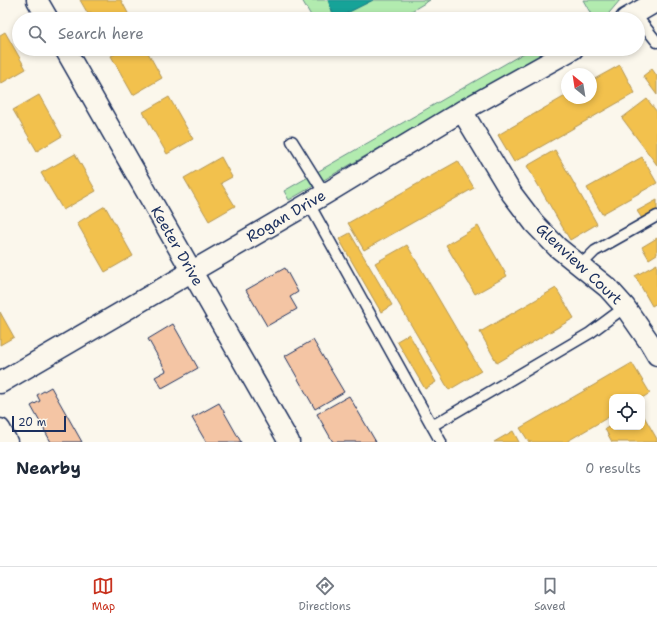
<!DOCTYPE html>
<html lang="en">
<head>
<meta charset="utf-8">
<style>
  body { margin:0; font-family:"Shantell Sans",sans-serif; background:#f2f2f3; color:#1f2937 }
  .controls { position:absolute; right:12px; bottom:12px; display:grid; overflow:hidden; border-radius:8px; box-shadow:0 2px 6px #0003 }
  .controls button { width:36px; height:36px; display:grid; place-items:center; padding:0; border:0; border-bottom:1px solid #e0e1e3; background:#fff; color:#1f2937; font:20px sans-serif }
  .compass { position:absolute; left:561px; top:68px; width:36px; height:36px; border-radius:50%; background:#fff; box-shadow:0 2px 6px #0003; rotate:330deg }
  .scale { position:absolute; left:12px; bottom:10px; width:54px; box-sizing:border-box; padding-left:4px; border:2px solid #1b2f5e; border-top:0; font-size:11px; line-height:14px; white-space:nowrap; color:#1b2f5e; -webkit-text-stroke:3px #fbf7ec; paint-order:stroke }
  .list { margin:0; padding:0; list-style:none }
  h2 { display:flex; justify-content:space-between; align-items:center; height:52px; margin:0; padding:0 16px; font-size:17px }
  h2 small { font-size:13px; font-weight:400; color:#747a83 }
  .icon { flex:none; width:22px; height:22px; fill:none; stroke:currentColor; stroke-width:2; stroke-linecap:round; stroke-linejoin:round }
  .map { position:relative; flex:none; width:657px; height:442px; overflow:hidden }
  .search { position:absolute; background:#fff; box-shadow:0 2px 6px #0003; left:12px; right:12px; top:12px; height:44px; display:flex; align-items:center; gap:10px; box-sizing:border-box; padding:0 14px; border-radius:22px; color:#747a83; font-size:15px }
  .sheet { height:124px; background:#fff }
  nav { display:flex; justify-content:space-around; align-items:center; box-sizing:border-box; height:56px; border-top:1px solid #e0e1e3; background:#fff; font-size:11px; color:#747a83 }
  nav a { display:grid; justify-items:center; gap:2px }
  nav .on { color:#c8321e }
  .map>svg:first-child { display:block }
</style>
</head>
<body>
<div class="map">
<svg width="657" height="442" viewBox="0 0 657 442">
  <rect width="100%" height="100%" fill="#fbf7ec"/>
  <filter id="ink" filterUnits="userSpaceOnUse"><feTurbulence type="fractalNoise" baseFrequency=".025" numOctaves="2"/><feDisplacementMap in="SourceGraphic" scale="8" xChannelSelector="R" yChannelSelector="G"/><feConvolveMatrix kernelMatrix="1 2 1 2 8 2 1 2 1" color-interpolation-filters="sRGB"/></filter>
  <g filter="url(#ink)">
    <path fill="#b2ebaf" stroke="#668d86" d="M302,0h26l7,19 38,-19h57l-32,19h-85z
      M583,0h37l-16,19h-21l8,-5z
      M531,49h20l-262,151 -5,-9z"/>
    <path fill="#f2c14e" stroke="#b29553" d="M80,0h41l8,15 -7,4h-27l-4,-7 -3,2z
      M5,32l21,37 -26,15v-49z
      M123,49h23l16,29 -29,17 -22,-39z
      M620,65l15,28 -121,69 -16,-27 69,-40v3h24v-17z
      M652,69l5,7v19l-14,-19z
      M39,95l23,41 -25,15 -24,-41z
      M169,97l24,42 -26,15 -24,-42z
      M647,99l10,13v53l-35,-47z
      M555,150l42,74 -27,16 -43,-74z
      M75,154l21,37 -33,19 -22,-37z
      M221,157l11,20 -11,6 14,23 -26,15 -25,-43z
      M642,157l15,26 -55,31 -15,-26z
      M458,161l16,27 -110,62 -16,-27z
      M657,200v12l-14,8 -6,-9z
      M105,206l28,50 -28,16 -28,-49z
      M478,226l29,50 -32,18 -29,-49z
      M350,233l42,72 -11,7 -42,-73z
      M657,238v16l-8,5 -7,-12z
      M407,245l74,126 -32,19 -74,-127z
      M657,264v39l-5,3 -17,-30z
      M556,288l18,30 -77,45 -17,-31z
      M0,312l14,25 -14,8z
      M409,334l27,48 -11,7 -28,-48z
      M632,363l18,30 -8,5 -30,-1v18l-46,27h-37l-9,-14z
      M642,413l15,26v3h-45l-7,-13 7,-4v2h30z
      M513,431l6,11h-25z"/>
    <path fill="#17a398" stroke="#188087" d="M328,0h45l-38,19z"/>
    <path fill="#f4c5a4" stroke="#1b2f5e" d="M285,268l13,24 -8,5 7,12 -30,17 -21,-36z
      M173,324l25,44 -36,20 -7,-11 11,-6 -18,-32z
      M313,340l31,52 -29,17 -30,-53z
      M51,387l31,55h-31l-20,-36 9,-5 -3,-6z
      M349,396l27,46h-43l-16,-28z
      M219,403l22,39h-35l-14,-24z"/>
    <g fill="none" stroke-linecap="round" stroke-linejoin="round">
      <defs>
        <path id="service" d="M635,14l22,28
          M292,141l33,53
          M308,202l124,224
          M580,266l15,-15 62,-35
          M441,442l-9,-16 158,-93 35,-26"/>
        <path id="minor" d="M37,0l11,19
          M626,19l31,-18
          M65,49l224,393
          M462,111l50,83 22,29 23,24 51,41 17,19 25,36 7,12
          M0,383l325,-189 137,-83 111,-62
          M0,429l7,13"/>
      </defs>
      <use href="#service" stroke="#1b2f5e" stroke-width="13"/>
      <use href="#minor" stroke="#1b2f5e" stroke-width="23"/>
      <use href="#service" stroke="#fbf7ec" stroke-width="10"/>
      <use href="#minor" stroke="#fbf7ec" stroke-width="20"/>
    </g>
  </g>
  <g text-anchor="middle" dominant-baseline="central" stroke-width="4" stroke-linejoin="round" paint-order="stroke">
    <g font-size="15" fill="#1b2f5e" stroke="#fbf7ec">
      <text transform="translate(286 216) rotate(-30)">Rogan Drive</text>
      <text transform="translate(177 246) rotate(60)">Keeter Drive</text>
      <text transform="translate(579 264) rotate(43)">Glenview Court</text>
    </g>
  </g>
</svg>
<div class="controls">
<button><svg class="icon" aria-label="locate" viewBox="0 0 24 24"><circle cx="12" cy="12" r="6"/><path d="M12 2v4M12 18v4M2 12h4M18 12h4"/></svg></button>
</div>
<svg class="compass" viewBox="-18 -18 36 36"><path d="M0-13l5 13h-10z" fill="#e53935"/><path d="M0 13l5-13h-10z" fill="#747a83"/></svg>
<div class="scale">20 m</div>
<div class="search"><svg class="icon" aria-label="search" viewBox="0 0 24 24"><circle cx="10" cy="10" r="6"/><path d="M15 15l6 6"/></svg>Search here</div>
</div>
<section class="sheet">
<h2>Nearby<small>0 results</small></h2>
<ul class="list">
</ul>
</section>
<nav>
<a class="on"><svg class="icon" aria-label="map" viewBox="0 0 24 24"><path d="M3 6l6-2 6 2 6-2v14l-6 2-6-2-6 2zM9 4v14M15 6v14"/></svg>Map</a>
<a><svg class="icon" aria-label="directions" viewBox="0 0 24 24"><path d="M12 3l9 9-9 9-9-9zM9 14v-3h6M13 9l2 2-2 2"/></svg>Directions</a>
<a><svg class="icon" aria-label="saved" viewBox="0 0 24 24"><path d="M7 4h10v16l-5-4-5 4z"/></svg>Saved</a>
</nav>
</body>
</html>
